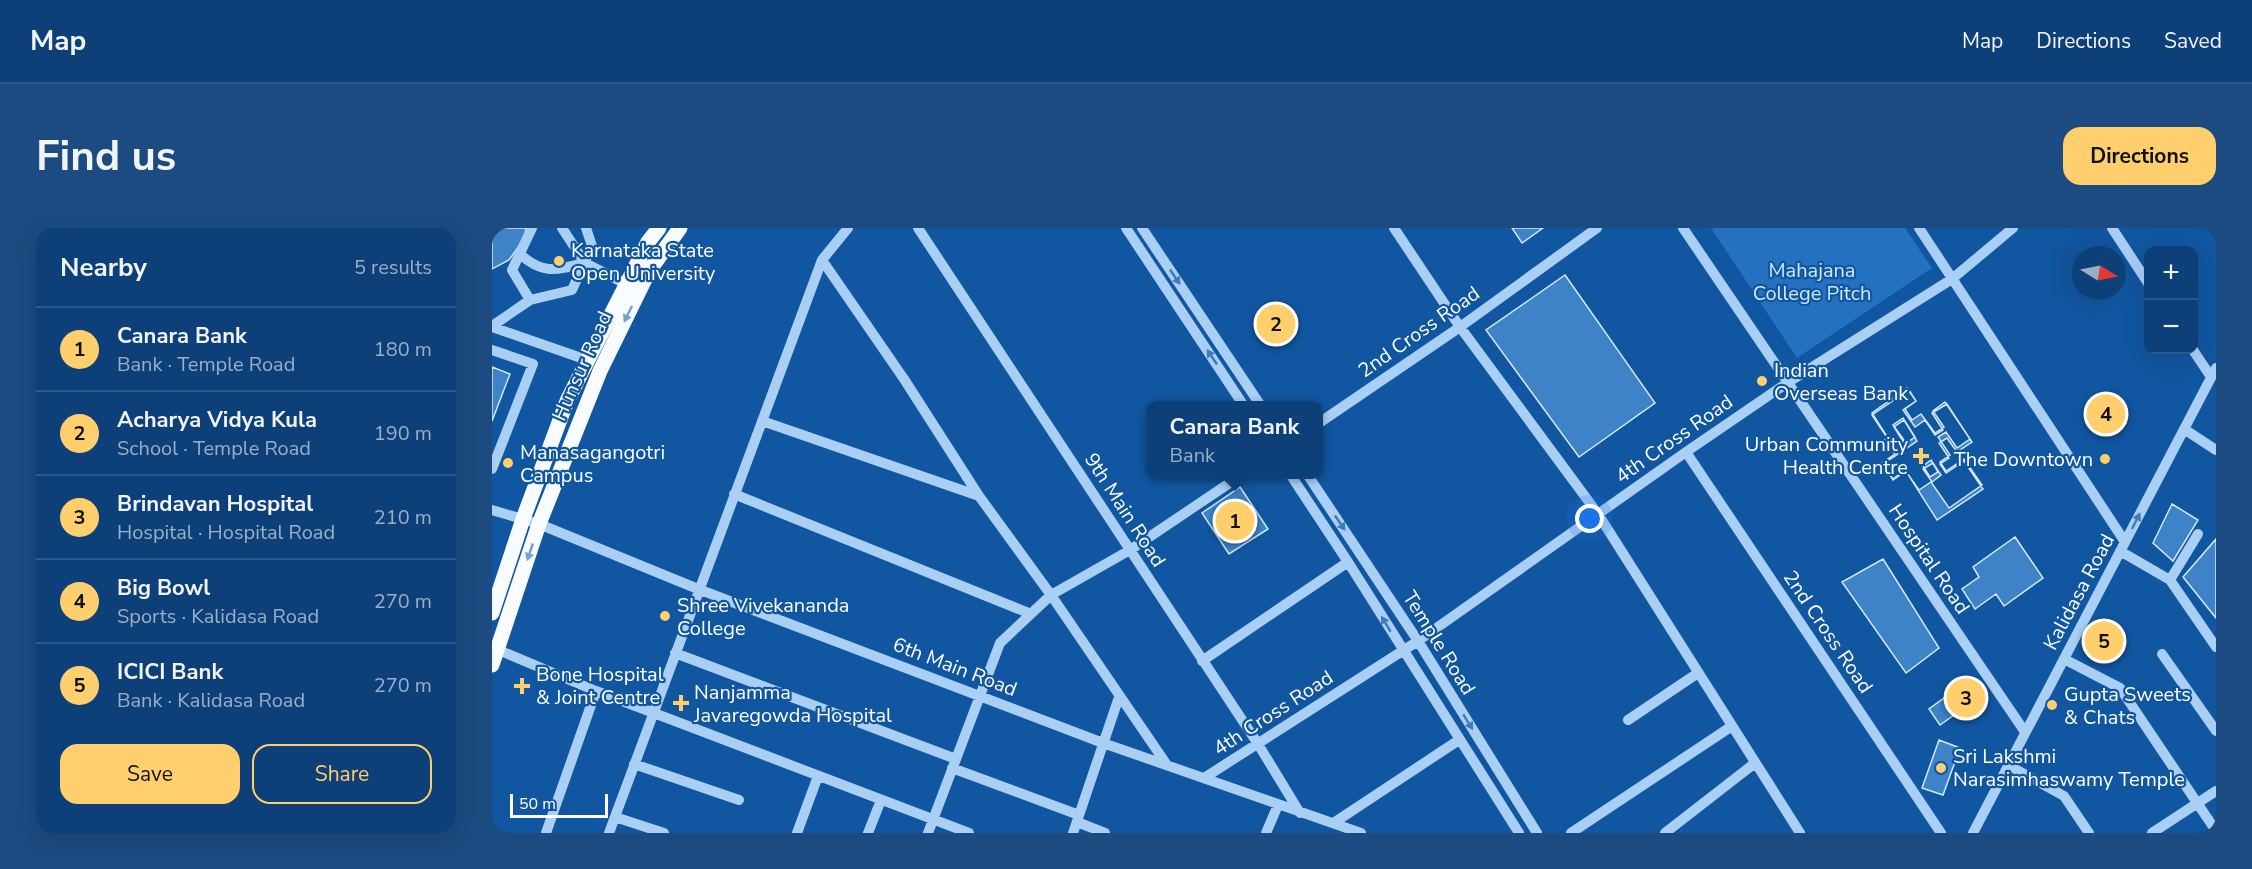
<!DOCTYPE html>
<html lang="en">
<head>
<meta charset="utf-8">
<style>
  body { margin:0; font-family:"Nunito Sans",sans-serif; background:#1b4b80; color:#f1f3f6 }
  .controls { position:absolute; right:18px; top:18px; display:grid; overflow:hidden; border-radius:12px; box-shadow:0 6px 24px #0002 }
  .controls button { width:54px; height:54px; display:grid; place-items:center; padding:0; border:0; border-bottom:2px solid #2d598a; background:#0d4078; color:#f1f3f6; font:30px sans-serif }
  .compass { position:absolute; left:1580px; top:18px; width:54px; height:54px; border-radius:50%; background:#0d4078; box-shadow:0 6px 24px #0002; rotate:100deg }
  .scale { position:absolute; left:18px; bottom:15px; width:98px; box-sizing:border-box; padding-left:6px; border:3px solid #fff; border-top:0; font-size:16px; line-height:21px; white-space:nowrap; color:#fff; -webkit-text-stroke:4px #1156a0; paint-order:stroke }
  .you { position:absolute; left:1098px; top:291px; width:21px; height:21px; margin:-15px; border:4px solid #fff; border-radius:50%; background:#1a73e8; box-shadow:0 0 0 9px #1a73e833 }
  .badge { display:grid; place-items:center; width:39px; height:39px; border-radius:50%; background:#ffcf6e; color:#111; font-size:20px; font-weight:700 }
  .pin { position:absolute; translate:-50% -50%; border:3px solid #fff; box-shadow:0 2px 6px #0006 }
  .popup { position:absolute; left:654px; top:173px; width:177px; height:78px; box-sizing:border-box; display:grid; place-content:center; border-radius:12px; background:#0d4078; filter:drop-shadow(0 2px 4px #0005); font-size:20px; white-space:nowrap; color:#9aafc6 }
  .popup b { font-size:22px; color:#f1f3f6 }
  .popup::after { content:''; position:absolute; left:50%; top:100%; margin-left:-12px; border:12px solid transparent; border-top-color:#0d4078 }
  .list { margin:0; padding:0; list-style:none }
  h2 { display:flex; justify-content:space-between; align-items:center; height:78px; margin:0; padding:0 24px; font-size:26px }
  h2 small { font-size:20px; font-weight:400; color:#9aafc6 }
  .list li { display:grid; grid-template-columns:39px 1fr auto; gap:18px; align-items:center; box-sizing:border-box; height:84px; padding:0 24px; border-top:2px solid #2d598a }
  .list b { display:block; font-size:22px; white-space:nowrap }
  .list p { margin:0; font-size:20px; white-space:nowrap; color:#9aafc6 }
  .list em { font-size:20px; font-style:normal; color:#9aafc6 }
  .actions { display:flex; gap:12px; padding:18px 24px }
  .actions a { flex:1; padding:14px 0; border:2px solid #ffcf6e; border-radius:18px; text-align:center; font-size:21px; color:#ffcf6e }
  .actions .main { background:#ffcf6e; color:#111 }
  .map { position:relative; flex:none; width:1724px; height:605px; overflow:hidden; border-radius:18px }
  header { display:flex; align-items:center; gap:36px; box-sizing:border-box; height:84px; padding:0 30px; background:#0d4078; border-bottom:2px solid #2d598a }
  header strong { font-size:28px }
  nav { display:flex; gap:33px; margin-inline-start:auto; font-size:21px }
  .intro { display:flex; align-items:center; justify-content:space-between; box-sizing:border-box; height:144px; padding:0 36px }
  h1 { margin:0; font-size:42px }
  .button { padding:15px 27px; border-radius:18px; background:#ffcf6e; color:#111; font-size:21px; font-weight:700 }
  main { display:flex; gap:36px; padding:0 36px }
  aside { flex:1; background:#0d4078; border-radius:18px; box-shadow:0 6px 24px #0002 }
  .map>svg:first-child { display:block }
</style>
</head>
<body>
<header>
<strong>Map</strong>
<nav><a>Map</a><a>Directions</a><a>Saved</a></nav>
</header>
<div class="intro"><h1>Find us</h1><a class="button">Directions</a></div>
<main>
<aside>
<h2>Nearby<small>5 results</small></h2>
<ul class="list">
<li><span class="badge">1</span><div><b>Canara Bank</b><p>Bank · Temple Road</p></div><em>180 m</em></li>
<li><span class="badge">2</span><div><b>Acharya Vidya Kula</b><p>School · Temple Road</p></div><em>190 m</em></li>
<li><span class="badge">3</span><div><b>Brindavan Hospital</b><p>Hospital · Hospital Road</p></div><em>210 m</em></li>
<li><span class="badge">4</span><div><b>Big Bowl</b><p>Sports · Kalidasa Road</p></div><em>270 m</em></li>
<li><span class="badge">5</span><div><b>ICICI Bank</b><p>Bank · Kalidasa Road</p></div><em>270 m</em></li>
</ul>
<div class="actions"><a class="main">Save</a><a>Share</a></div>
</aside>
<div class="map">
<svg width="1724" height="605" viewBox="0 0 1724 605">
  <rect width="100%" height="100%" fill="#1156a0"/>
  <path fill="#2471bf" d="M1219,0h194l27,40 -135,90z"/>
  <path fill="#3e82c8" stroke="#d3e8fe" stroke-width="1.5" fill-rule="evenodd" d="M0,0h34l-2,11 -15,21 -17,9z
    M1020,0h31l-21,15z
    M1073,47l90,128 -76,54 -93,-127z
    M782,77l14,21 -10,7 -14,-21z
    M0,139l18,7 -18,47z
    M1415,160l9,13 -11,8 7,11 9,-6 14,19 9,-6 -11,-16 12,-9 25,37 -13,9 -11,-16 -8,5 12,18 -10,7 6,9 18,-12 18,26 -33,23 -18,-26 -12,8 -14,-20 -12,9 -11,-16 13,-9 -10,-14 3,-2 -16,-25zM1411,190l12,19 -9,6 -13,-18zM1439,232l7,12 -8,5 -7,-11z
    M1417,162l7,11 -13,9 12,17 10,-7 10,15 8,-5 -11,-17 15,-9 25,38 -15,10 -10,-14 -8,5 10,15 -9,6 6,9 18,-12 19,28 -46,31 -31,-49 -13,9 -10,-16 15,-10 -26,-39zM1412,192l13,21 -10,7 -13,-21zM1441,235l8,12 -9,7 -9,-13z
    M748,259l28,42 -39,25 -27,-41z
    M1680,276l26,16 -25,41 -20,-18z
    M1523,309l28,41 -39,28 -8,-12 -21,15 -13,-20 17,-12 -6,-10z
    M1724,311v79l-33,-41z
    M1391,331l56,89 -33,25 -64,-91z
    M1478,451l16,22 -22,13 -3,-4 -21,15 -11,-16z
    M1447,512l21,8 -17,47 -21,-7z"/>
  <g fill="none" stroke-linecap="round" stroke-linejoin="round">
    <path stroke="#aacff5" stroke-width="10" d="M426,0l340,516 42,69
      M634,0l118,178
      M650,0l119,178
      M902,0l66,99 138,187 202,319
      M1191,0l342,504
      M1427,0l206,314
      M1620,0l36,55
      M28,26c22,21 37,16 65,9l-23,-35
      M330,32l82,119 75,117 72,99 116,170
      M93,35l41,21
      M38,72l-18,-30 20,-42
      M0,98l38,-26 42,-10 20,-44 -6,-18
      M0,99l95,33
      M0,122l41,14 -41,105
      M1701,122l18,27
      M270,193l217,75
      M827,195l141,-96 137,-99
      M1692,201l32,21
      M1194,224l255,381
      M798,246l58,88 171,271
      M815,246l111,167 119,192
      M242,266l297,120
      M0,282l47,14 159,65 405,154 258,90
      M1628,323l50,29 46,67
      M1678,352l28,-46
      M4,421l100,42 373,142
      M183,425l281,106
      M1670,426l54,77
      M1572,431l56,29 96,143
      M710,433l146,-99
      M1136,492l70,-47
      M142,536l105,36
      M1516,537l56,31 25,37
      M460,540l127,47
      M712,550l214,-137 268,-189 101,-69 165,-104 61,-51
      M123,589l49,16
      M585,594l28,11
      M843,594l124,-82
      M54,605l50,-142
      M117,605l213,-573 26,-32
      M305,605l21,-57
      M376,605l13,-33
      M436,605l72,-190 51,-48 79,-45 113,-76
      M581,605l46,-136
      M774,605l12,-28
      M1079,605l161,-107
      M1173,605l90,-70
      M1481,605l243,-465
      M1660,605l64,-42"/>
    <path stroke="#f8fbff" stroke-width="15" d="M0,385l31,-94 44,-118 81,-159 11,-14
      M0,437l47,-141 61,-153 49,-100 31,-43"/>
  </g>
  <defs><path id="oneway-solid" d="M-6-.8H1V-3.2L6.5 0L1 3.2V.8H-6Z" transform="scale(1.5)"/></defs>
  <g fill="#3f7aba">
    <use href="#oneway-solid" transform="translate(683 49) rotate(56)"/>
    <use href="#oneway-solid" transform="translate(720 129) rotate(-124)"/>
    <use href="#oneway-solid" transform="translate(1644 293) rotate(-63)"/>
    <use href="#oneway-solid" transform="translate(848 295) rotate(56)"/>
    <use href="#oneway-solid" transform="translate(894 396) rotate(-121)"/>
    <use href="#oneway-solid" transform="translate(976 494) rotate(58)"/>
  </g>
  <g fill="#79a0cb">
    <use href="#oneway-solid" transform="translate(136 86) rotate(116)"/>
    <use href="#oneway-solid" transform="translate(38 324) rotate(109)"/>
  </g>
  <g fill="#ffcf6e" stroke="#1156a0" stroke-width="2">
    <circle cx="67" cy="33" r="6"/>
    <circle cx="1270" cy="153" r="6"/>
    <path d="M1426 219h6v6h6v6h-6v6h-6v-6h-6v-6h6z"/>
    <circle cx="1613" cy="231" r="6"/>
    <circle cx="16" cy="235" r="6"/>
    <circle cx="173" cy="388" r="6"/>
    <path d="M27 449h6v6h6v6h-6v6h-6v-6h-6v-6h6z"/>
    <path d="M186 466h6v6h6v6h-6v6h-6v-6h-6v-6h6z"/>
    <circle cx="1560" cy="477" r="6"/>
    <circle cx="1449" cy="540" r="6"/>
  </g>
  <g text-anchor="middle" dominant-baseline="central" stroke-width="4.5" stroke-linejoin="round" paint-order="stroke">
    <g font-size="20" fill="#fff" stroke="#1156a0" text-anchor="start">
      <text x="79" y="22">Karnataka State<tspan x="79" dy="23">Open University</tspan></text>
      <text x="1282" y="142">Indian<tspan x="1282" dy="23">Overseas Bank</tspan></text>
      <text x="1416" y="216" text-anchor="end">Urban Community<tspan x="1416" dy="23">Health Centre</tspan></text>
      <text x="28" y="224">Manasagangotri<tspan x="28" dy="23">Campus</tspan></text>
      <text x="1601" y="231" text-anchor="end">The Downtown</text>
      <text x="185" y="377">Shree Vivekananda<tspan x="185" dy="23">College</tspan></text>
      <text x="44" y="446">Bone Hospital<tspan x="44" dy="23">&amp; Joint Centre</tspan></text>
      <text x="202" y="464">Nanjamma<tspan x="202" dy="23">Javaregowda Hospital</tspan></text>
      <text x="1572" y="466">Gupta Sweets<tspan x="1572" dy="23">&amp; Chats</tspan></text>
      <text x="1461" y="528">Sri Lakshmi<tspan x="1461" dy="23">Narasimhaswamy Temple</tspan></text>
    </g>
    <g font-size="20" fill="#d3e8fe" stroke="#1156a0">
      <text x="1320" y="42">Mahajana<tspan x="1320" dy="23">College Pitch</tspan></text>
    </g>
    <g font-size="20" fill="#fff" stroke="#1156a0">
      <text transform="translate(927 104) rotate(-35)">2nd Cross Road</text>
      <text transform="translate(90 138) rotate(-66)">Hunsur Road</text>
      <text transform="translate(1182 211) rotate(-35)">4th Cross Road</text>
      <text transform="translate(633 282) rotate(57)">9th Main Road</text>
      <text transform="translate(1437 331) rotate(56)">Hospital Road</text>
      <text transform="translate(1587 364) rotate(-62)">Kalidasa Road</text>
      <text transform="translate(1336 404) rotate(56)">2nd Cross Road</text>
      <text transform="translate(947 415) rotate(58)">Temple Road</text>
      <text transform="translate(463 439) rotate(21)">6th Main Road</text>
      <text transform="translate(781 485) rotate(-33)">4th Cross Road</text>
    </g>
  </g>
</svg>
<div class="controls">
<button>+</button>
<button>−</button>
</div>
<svg class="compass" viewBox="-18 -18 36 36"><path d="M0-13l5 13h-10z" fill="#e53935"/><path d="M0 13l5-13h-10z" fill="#9aafc6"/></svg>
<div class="scale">50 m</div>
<div class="you"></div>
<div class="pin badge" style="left:743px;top:293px">1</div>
<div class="popup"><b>Canara Bank</b>Bank</div>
<div class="pin badge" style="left:784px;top:96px">2</div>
<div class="pin badge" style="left:1474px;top:470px">3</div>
<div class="pin badge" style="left:1614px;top:186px">4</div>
<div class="pin badge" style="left:1612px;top:413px">5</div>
</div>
</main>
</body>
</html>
